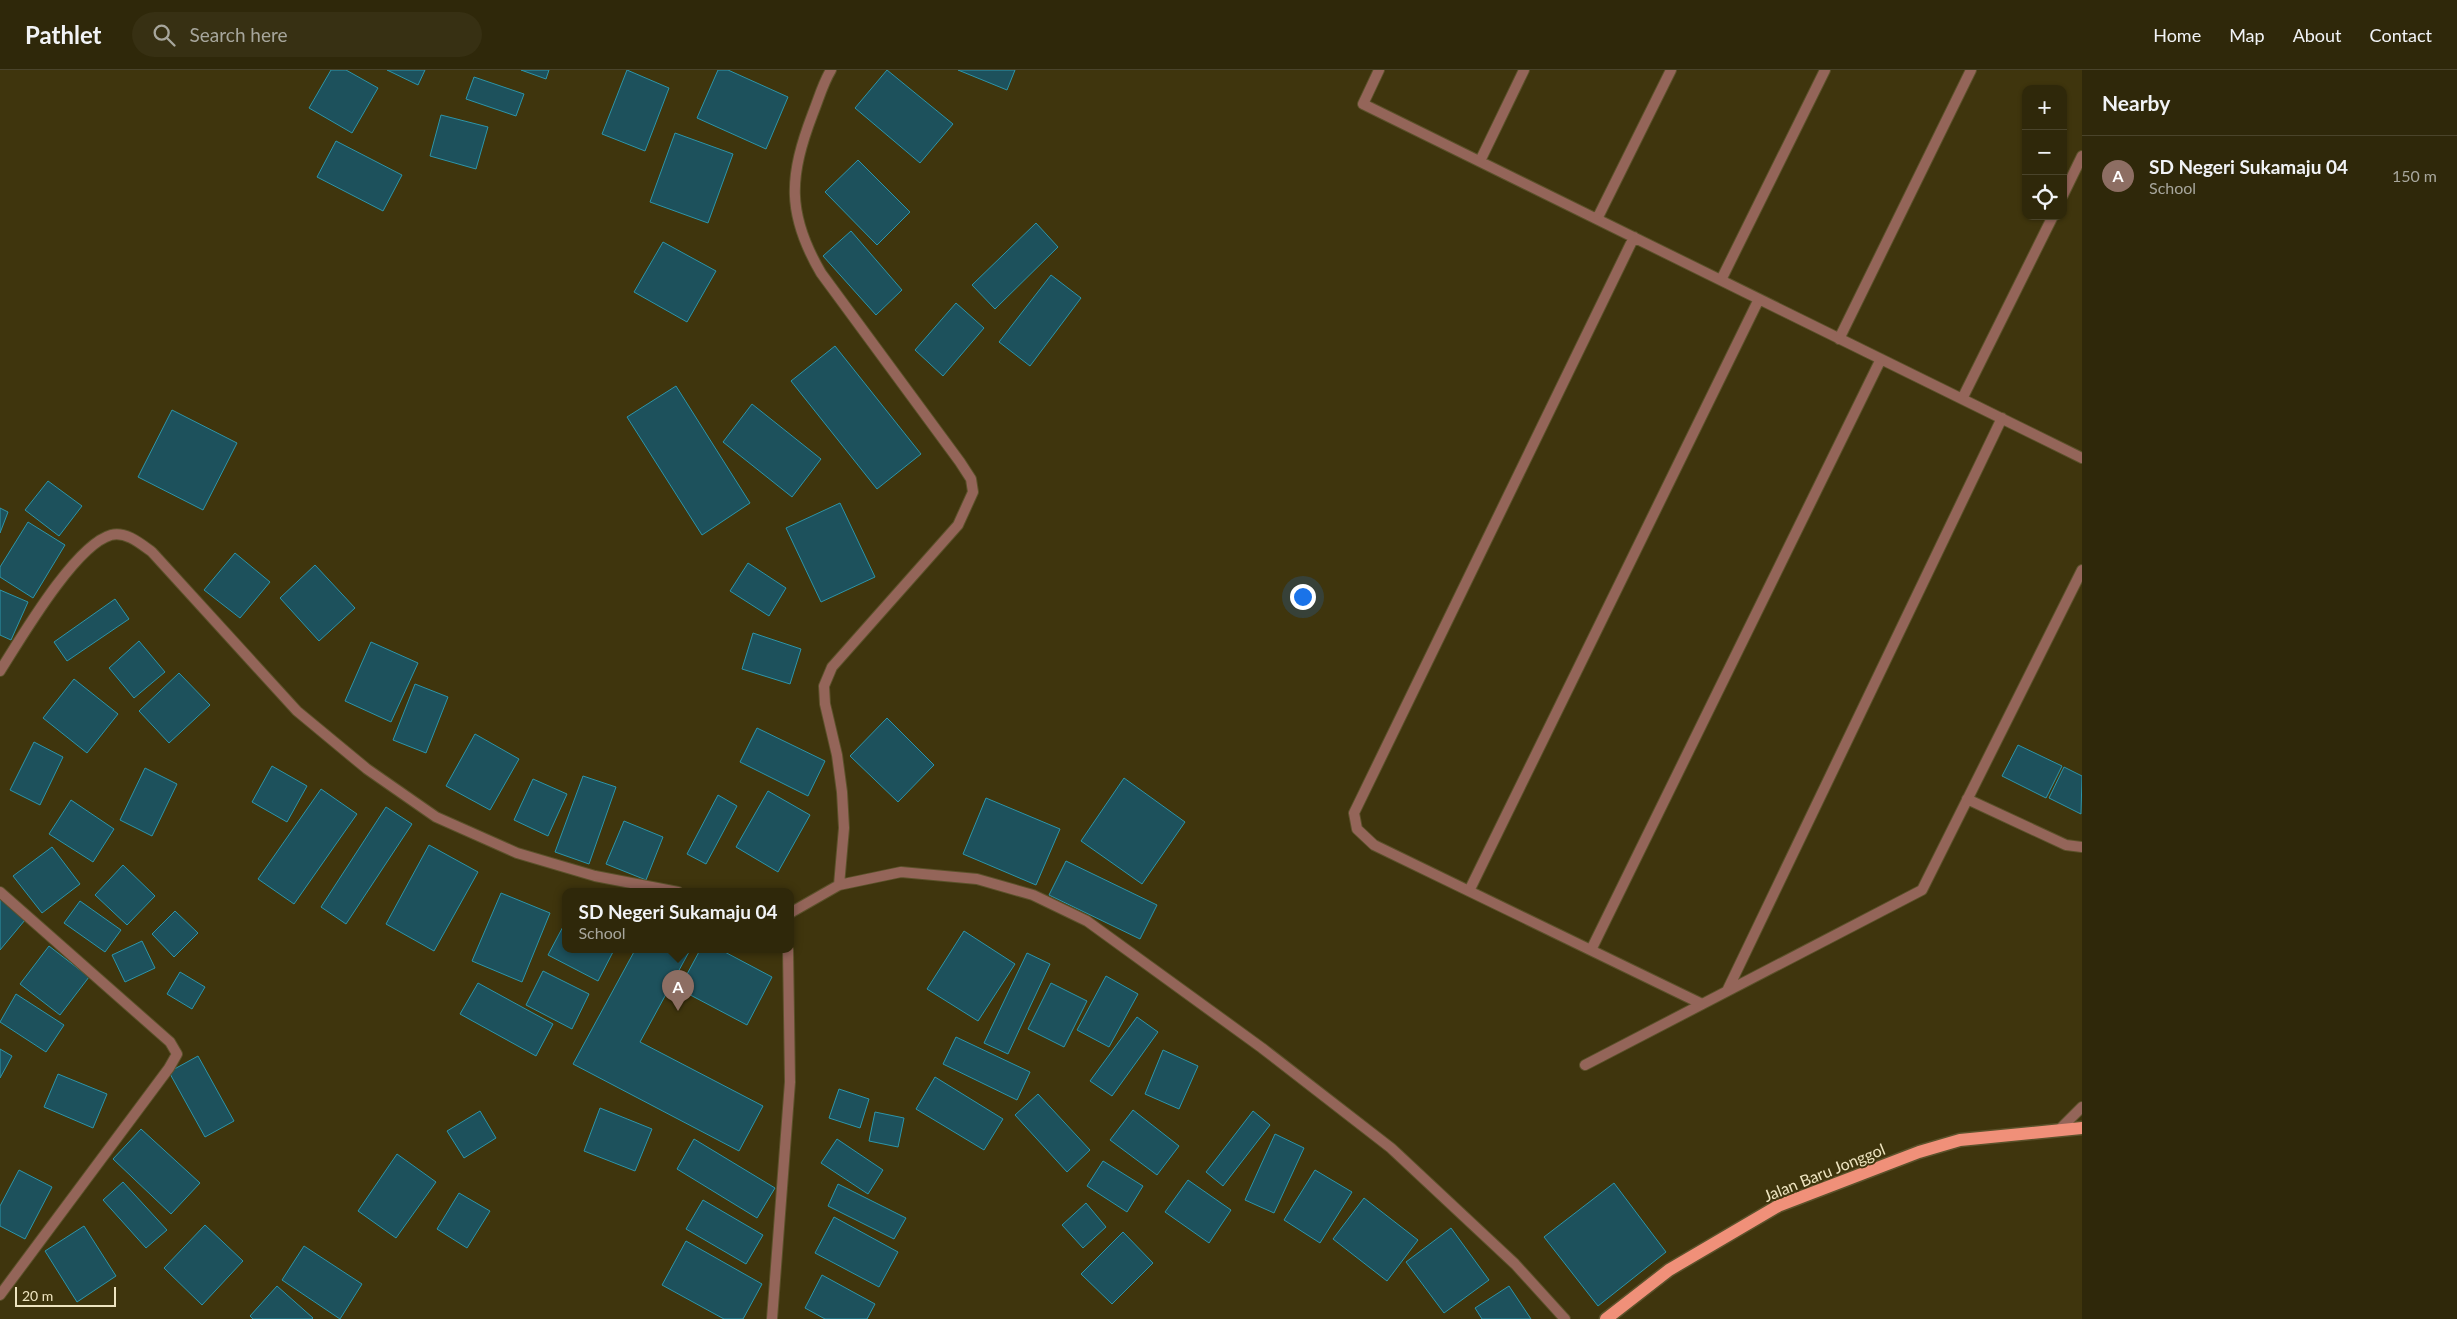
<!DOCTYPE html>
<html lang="en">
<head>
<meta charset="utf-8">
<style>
  body { margin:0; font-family:Lato,sans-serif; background:#373013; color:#f1f3f6 }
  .controls { position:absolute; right:15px; top:15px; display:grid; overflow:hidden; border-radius:10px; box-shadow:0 1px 4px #0004 }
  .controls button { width:45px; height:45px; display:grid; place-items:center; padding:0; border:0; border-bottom:1px solid #4a442b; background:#2f280a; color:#f1f3f6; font:25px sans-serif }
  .scale { position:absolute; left:15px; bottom:12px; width:101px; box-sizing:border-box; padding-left:5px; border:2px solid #eee4c0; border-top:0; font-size:14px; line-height:18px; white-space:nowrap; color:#eee4c0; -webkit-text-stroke:4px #3f350d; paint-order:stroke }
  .you { position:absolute; left:1302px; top:526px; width:18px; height:18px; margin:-12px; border:4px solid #fff; border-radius:50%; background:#1a73e8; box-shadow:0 0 0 8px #1a73e833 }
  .badge { display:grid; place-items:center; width:32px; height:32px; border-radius:50%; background:#a2b2fd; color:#fff; font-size:16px; font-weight:700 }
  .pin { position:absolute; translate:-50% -41px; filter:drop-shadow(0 1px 2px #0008) }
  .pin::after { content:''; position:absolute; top:26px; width:18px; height:15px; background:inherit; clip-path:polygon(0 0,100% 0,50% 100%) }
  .popup { position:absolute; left:562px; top:818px; width:232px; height:65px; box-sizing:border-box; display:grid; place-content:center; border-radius:10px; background:#2f280a; filter:drop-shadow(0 1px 4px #0005); font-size:16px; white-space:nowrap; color:#a7a69c }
  .popup b { font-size:19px; color:#f1f3f6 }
  .popup::after { content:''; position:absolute; left:50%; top:100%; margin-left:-10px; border:10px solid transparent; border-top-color:#2f280a }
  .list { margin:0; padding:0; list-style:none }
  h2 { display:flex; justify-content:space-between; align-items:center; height:65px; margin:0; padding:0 20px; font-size:21px }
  h2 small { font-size:16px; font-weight:400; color:#a7a69c }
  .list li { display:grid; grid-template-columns:32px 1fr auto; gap:15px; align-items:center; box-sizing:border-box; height:80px; padding:0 20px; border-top:1px solid #4a442b }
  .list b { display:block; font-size:19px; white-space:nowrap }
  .list p { margin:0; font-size:16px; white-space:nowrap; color:#a7a69c }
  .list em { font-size:16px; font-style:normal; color:#a7a69c }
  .icon { flex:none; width:28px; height:28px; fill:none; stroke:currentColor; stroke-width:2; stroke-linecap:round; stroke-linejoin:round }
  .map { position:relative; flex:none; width:2082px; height:1249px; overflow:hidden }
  header { display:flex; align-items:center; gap:30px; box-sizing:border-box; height:70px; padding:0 25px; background:#2f280a; border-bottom:1px solid #4a442b }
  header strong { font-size:24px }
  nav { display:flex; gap:28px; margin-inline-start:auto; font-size:18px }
  .search { width:350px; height:45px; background:#373013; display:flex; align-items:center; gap:12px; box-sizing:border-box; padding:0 18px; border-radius:28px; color:#a7a69c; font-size:19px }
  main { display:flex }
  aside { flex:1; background:#2f280a }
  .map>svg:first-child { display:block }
</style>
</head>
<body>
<header>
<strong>Pathlet</strong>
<div class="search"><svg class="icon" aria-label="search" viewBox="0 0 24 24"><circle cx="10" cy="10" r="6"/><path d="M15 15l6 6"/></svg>Search here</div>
<nav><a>Home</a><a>Map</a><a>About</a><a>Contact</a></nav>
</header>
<main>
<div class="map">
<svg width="2082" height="1249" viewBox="0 0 2082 1249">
  <rect width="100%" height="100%" fill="#3f350d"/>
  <path fill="#1d515c" stroke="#2d95a9" d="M331,0h15l32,18 -26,45 -43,-25z
    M387,0h38l-7,15z
    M521,0h28l-3,9z
    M627,0l42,18 -24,63 -43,-17z
    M718,0h10l60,27 -22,52 -69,-31z
    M887,0l66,54 -33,39 -65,-55z
    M958,0h57l-8,20z
    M474,7l50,17 -8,22 -50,-17z
    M441,45l47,12 -12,42 -46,-13z
    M675,63l58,21 -25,69 -58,-21z
    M336,71l66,34 -19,36 -66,-34z
    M858,90l52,52 -33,33 -52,-53z
    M1036,153l22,24 -63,62 -23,-24z
    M851,161l51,59 -26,25 -53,-59z
    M663,172l53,29 -29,51 -53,-30z
    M1051,205l30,23 -51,68 -31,-24z
    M956,233l28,25 -41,48 -28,-26z
    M835,276l86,108 -44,35 -86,-108z
    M676,316l74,117 -48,32 -75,-118z
    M752,334l69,55 -29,38 -69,-55z
    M172,340l65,33 -34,67 -65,-33z
    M48,411l34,25 -23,30 -34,-26z
    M840,433l35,74 -54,25 -35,-74z
    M0,438l8,4 -8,21z
    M28,452l37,23 -32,53 -33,-21v-10z
    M235,483l35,29 -30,36 -36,-28z
    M748,493l38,25 -17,28 -39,-25z
    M315,495l40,43 -36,33 -39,-43z
    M0,520l28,12 -17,38 -11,-5z
    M115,529l14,20 -62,42 -13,-19z
    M753,563l48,16 -11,35 -48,-15z
    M139,571l26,31 -31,26 -25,-30z
    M371,572l47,21 -27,59 -46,-21z
    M179,603l31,32 -41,38 -30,-32z
    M74,609l44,35 -31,39 -44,-35z
    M415,614l33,13 -22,56 -33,-13z
    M887,648l47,47 -36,37 -48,-46z
    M757,658l68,33 -17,35 -68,-34z
    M475,664l44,25 -29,51 -44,-24z
    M34,672l29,15 -23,48 -30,-15z
    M2018,675l44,21 -16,32 -44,-22z
    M272,696l35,20 -20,36 -35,-20z
    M2064,697l18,9 -1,38 -32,-16z
    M145,698l32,16 -25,52 -32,-16z
    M583,706l33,11 -27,77 -34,-12z
    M1124,708l61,44 -43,62 -61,-43z
    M533,709l34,15 -19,42 -34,-16z
    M321,719l36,25 -63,90 -36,-25z
    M768,721l42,24 -32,57 -42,-25z
    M718,725l19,11 -31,58 -19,-10z
    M986,728l74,31 -24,56 -73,-31z
    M71,730l43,29 -21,33 -44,-28z
    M386,737l26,17 -66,100 -25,-17z
    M624,751l39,16 -17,43 -40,-16z
    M429,775l49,27 -44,79 -48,-27z
    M52,777l28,37 -38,29 -29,-37z
    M1066,791l91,44 -17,34 -91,-44z
    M123,795l32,31 -28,29 -32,-30z
    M501,823l49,20 -28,69 -50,-21z
    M0,829l25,21 -25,30z
    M80,831l41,29 -16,22 -41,-29z
    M175,841l23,22 -24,24 -22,-23z
    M566,851v29h48l-16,31 -50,-26z
    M964,861l51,33 -37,57 -51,-32z
    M142,871l13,27 -30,14 -13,-27z
    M49,876l40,31 -29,38 -40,-31z
    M635,880h55l-50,92 123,64 -24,45 -166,-87z
    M700,880h21l51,27 -25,48 -68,-36z
    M1027,883l23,11 -42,90 -24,-11z
    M543,901l46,23 -17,35 -46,-24z
    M180,902l25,15 -13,22 -25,-15z
    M1106,906l32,18 -29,53 -32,-17z
    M478,913l75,41 -17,32 -76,-42z
    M1051,913l36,18 -23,46 -36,-18z
    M16,924l48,31 -18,27 -46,-30z
    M1137,947l21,15 -46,64 -22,-15z
    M956,967l74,35 -13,28 -74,-36z
    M0,979l12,7 -12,22z
    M1163,980l35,16 -19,43 -34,-15z
    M198,986l36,65 -29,16 -36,-65z
    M58,1004l49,20 -14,34 -49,-21z
    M935,1007l68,42 -19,31 -68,-41z
    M839,1019l30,10 -9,29 -31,-10z
    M1038,1024l52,56 -23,22 -52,-57z
    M600,1038l52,21 -17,42 -51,-20z
    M1133,1040l46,36 -22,29 -47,-35z
    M480,1041l16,27 -32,20 -17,-27z
    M1253,1041l17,14 -47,61 -17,-14z
    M875,1042l29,6 -6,29 -29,-6z
    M141,1059l59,54 -29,31 -58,-55z
    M1275,1064l29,14 -30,65 -29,-13z
    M694,1069l81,49 -18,30 -80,-49z
    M837,1069l46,31 -15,24 -47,-31z
    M397,1084l39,28 -40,56 -38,-27z
    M1103,1091l40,25 -16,26 -40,-26z
    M19,1100l33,17 -27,52 -25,-13v-20z
    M1315,1100l37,22 -32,51 -36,-23z
    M1188,1110l43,30 -22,33 -44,-31z
    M123,1112l44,48 -21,18 -43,-48z
    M1614,1113l52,69 -68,54 -54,-69z
    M838,1114l68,34 -12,21 -66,-33z
    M459,1123l31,18 -23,37 -30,-19z
    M1364,1128l54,42 -31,41 -54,-42z
    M703,1130l60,35 -17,29 -60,-35z
    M1086,1133l20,24 -23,21 -21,-23z
    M834,1147l64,35 -19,35 -64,-34z
    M205,1155l38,36 -41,44 -38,-37z
    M84,1156l32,50 -39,26 -32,-51z
    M1451,1158l38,52 -45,33 -38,-51z
    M1123,1162l30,31 -41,41 -31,-30z
    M686,1171l76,43 -19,35h-19l-62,-34z
    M304,1176l58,38 -22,35 -58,-39z
    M822,1205l53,29 -8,15h-42l-20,-11z
    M277,1216l36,32 -1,1h-59l-3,-3z
    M1509,1216l22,33h-49l-7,-11z"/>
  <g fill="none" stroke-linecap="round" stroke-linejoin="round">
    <defs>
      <path id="minor" d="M831,0c-8,13 -12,28 -18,43 -24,63 -27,100 8,160l139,189 11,17 2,13 -15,33 -126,142 -8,19 1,18 12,51 5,37 2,36 -5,57
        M1379,0l-16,34 719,354
        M1480,91l44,-91
        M2063,125l19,-39
        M1597,149l74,-149
        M1634,167l-280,576 3,16 17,16 328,159
        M1721,210l104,-210
        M1839,269l132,-269
        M1962,329l91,-183
        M0,601c21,-33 75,-126 111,-136 15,-4 30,9 41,17l145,159 70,58 69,48 81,36 78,23 83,16
        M1967,729l99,46 16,2
        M1469,821l290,-592
        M0,822l170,150 7,12 -8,14 -169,227
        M790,843l49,-28 62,-13 76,7 56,16 54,26 175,127 129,100 124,116 50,55
        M1591,880l290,-591
        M1727,921l275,-573
        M1585,995l337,-175 160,-320
        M2060,1059l22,-22
        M772,1249l18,-237 -2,-132"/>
      <path id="primary" d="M1606,1249l63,-49 109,-64 141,-54 41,-12 122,-12"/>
    </defs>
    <use href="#minor" stroke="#5b512a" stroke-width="12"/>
    <use href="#primary" stroke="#5b512a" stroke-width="15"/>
    <use href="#minor" stroke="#946559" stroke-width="10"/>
    <use href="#primary" stroke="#f09079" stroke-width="12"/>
  </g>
  <g text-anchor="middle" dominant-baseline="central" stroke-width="4" stroke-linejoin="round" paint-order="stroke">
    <g font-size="16" fill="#eee4c0" stroke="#3f350d">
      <text transform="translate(1824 1102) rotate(-22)">Jalan Baru Jonggol</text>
    </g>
  </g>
</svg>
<div class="controls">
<button>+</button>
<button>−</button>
<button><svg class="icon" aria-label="locate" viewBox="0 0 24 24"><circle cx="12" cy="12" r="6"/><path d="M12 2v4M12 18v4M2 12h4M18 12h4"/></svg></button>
</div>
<div class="scale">20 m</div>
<div class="you"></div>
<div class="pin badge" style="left:678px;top:941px;background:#8d6e63">A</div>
<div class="popup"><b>SD Negeri Sukamaju 04</b>School</div>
</div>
<aside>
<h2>Nearby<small></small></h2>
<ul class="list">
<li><span class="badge" style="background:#8d6e63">A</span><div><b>SD Negeri Sukamaju 04</b><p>School</p></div><em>150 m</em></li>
</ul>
</aside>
</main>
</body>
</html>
